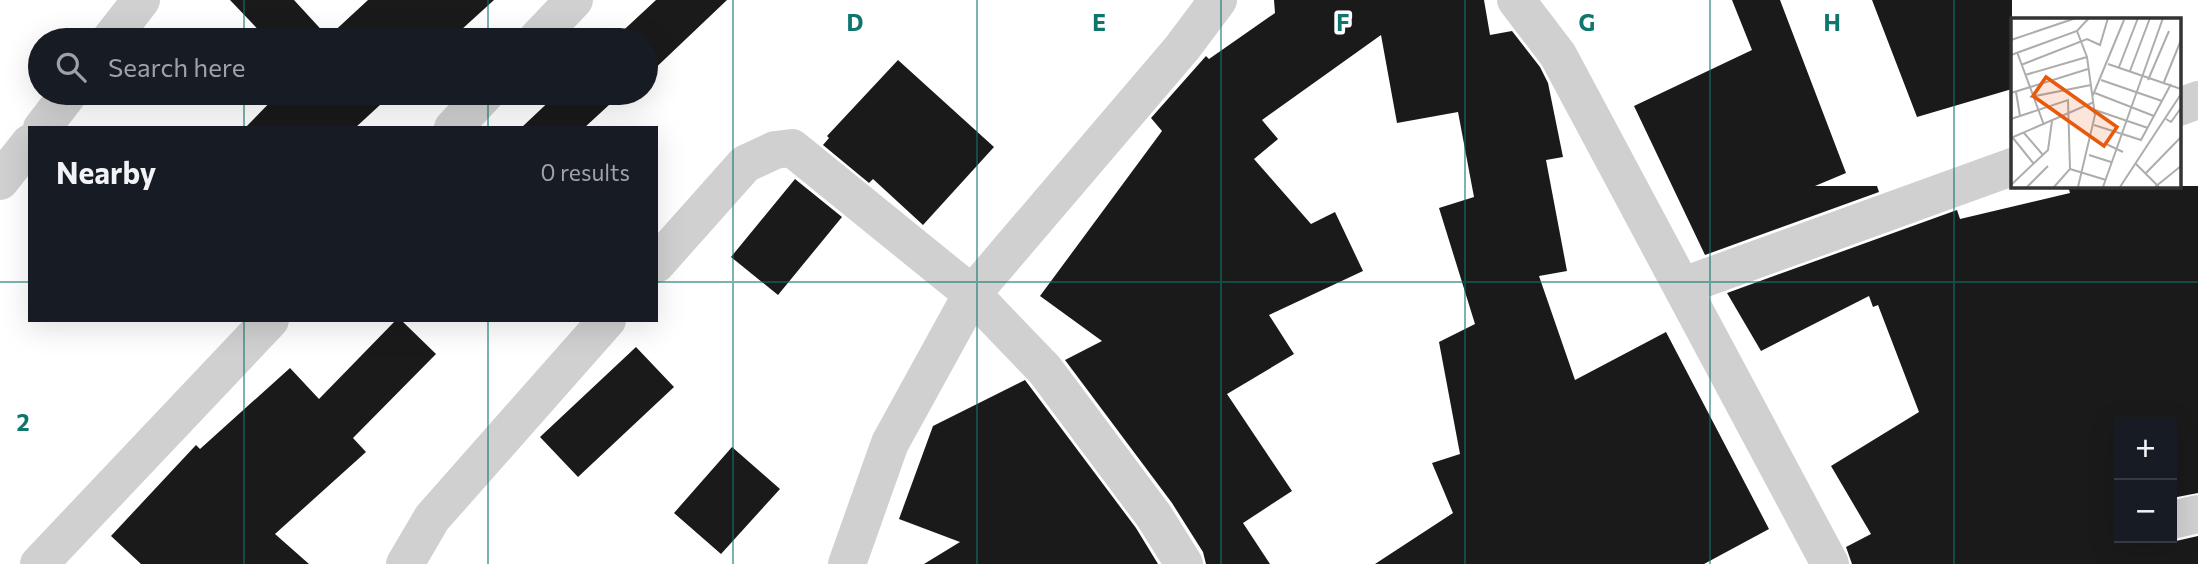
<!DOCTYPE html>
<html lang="en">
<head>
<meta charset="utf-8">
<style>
  body { margin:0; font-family:Commissioner,sans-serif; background:#242831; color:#f1f3f6 }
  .controls { position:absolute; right:21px; bottom:21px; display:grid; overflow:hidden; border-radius:0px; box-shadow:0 7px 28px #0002 }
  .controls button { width:63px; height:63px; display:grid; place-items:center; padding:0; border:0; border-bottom:2px solid #363941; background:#171b24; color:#f1f3f6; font:35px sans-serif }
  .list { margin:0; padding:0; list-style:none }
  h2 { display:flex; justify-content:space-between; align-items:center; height:91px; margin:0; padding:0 28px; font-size:30px }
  h2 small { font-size:23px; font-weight:400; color:#9ea1a6 }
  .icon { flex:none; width:38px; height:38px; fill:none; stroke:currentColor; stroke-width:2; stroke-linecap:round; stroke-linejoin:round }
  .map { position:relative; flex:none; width:2198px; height:564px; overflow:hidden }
  .search { position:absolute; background:#171b24; box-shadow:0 7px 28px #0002; left:28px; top:28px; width:630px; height:77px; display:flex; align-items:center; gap:18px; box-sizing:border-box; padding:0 24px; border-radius:38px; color:#9ea1a6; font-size:26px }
  .panel { position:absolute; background:#171b24; box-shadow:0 7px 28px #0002; left:28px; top:126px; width:630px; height:196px; border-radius:0px }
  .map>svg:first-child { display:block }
</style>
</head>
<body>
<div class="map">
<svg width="2198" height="564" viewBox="0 0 2198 564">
  <rect width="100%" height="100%" fill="#fff"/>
  <path fill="#1a1a1a" d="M230,0h64l34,37 40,-37h126l-44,40h-182z
    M656,0h71l-81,77v-37h-33z
    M1274,0h210l6,35 22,-4 28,36 8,16 15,74 -17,3 21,111 -28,5 36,104 91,-48 103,197 -65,35h-329l78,-51 -21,-50 28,-9 -21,-112 36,-18 -36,-116 35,-11 -16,-85 -61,11 -16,-88 -119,85 16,19 -24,20 57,65 24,-12 28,59 -94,44 25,39 -67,40 65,97 -49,32 27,41h-64l-3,-12 -31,-49 -107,-143 37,-19 -62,-45 122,-165 -11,-13 55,-62 3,3 66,-46z
    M1732,0h48l66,173 -31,13h62l2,6 -174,63 -71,-149 118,-56z
    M1872,0h140v89l-95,28z
    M898,60l96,87 -71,78 -50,-46 -4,4 -46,-38 6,-7 -2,-2z
    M279,93h114l-38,35h-110z
    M558,93h64l-38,35h-63z
    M795,179l47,38 -64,78 -47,-38z
    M2068,186h130v307l-26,5v-76h-53v116h41l6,3h10l22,-5v28h-346l-6,-17 25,-13 -40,-68 88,-54 -41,-107 -5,2 -4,-11 -108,55 -34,-58 230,-83 3,9 110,-26z
    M396,320h5l35,34 -83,84 13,14 -91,82 34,30h-168l-30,-28 85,-91 4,4 90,-81 29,31z
    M636,347l38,40 -96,90 -38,-40z
    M1025,380l111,148 22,36h-234l36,-22 -61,-23 34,-93z
    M732,447l48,42 -59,65 -47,-41z"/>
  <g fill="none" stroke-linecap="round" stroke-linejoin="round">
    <path stroke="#d0d0d0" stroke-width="38" d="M1516,0l42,55 272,509
      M110,40l31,-40
      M536,40l38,-40
      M2179,107l19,-7
      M42,128l27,-35
      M453,128l33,-35
      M0,181l30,-38
      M656,264l89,-100 30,-14 17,-2 180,146 73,76 109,146 30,48
      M1683,286l329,-119
      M2172,520l26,-6
      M39,564l231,-244
      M405,564l27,-46 175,-198
      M847,564l43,-121 82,-149 210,-246 36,-48"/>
  </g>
  <path fill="none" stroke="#0f766e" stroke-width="2" stroke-opacity="0.55" d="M244,0v40M488,0v40M733,0v564M977,0v564M1221,0v564M1465,0v564M1710,0v564M1954,0v564M244,93v35M488,93v35M0,282h30M656,282h1542M244,320v244M488,320v244"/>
  <g transform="translate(2011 18)">
    <rect width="170" height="170" fill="#fff"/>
    <path fill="none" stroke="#adadad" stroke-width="2" d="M66,13l10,26 8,58 -17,72M0,22l65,-22M6,34l27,73M0,37l66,-24 12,-13M97,46l73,25M10,47l66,-26 13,6 8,-27M108,49l19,-49M119,53l20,-53M14,57l62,-18M90,62l61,21M137,62l21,-49M153,64l17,-42M5,74l4,24M0,75l77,-24M84,75l59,23M82,77l31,-75M19,79l61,-12M84,92l53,18M0,101l57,-19 2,69 -16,18M155,101l5,3 10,-14M83,107l47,15 30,-56M13,115l19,22M0,120l83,-36M2,120l21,26M93,125l19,9M78,137l22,7M125,146l23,23M59,151l36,11M135,155l35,-36M0,167l37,-35 4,-29M16,169l21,-21M92,169l60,-169M109,169l61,-93M144,169l26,-21"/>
    <path fill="#e8590c" fill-opacity="0.15" stroke="#e8590c" stroke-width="3.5" d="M35,59l71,50 -13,19 -71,-50z"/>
    <rect width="170" height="170" fill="none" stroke="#333" stroke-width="3.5"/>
  </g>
  <g font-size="23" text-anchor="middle" font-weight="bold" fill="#0f766e" stroke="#fff" stroke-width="7" stroke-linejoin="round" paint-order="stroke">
    <text x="855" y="31">D</text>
    <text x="1099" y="31">E</text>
    <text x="1343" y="31">F</text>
    <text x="1587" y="31">G</text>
    <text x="1832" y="31">H</text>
    <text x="23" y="431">2</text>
  </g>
</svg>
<div class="controls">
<button>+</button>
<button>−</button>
</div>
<div class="search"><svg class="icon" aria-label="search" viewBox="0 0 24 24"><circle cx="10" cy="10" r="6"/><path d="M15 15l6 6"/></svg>Search here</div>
<section class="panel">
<h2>Nearby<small>0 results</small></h2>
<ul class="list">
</ul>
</section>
</div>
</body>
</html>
